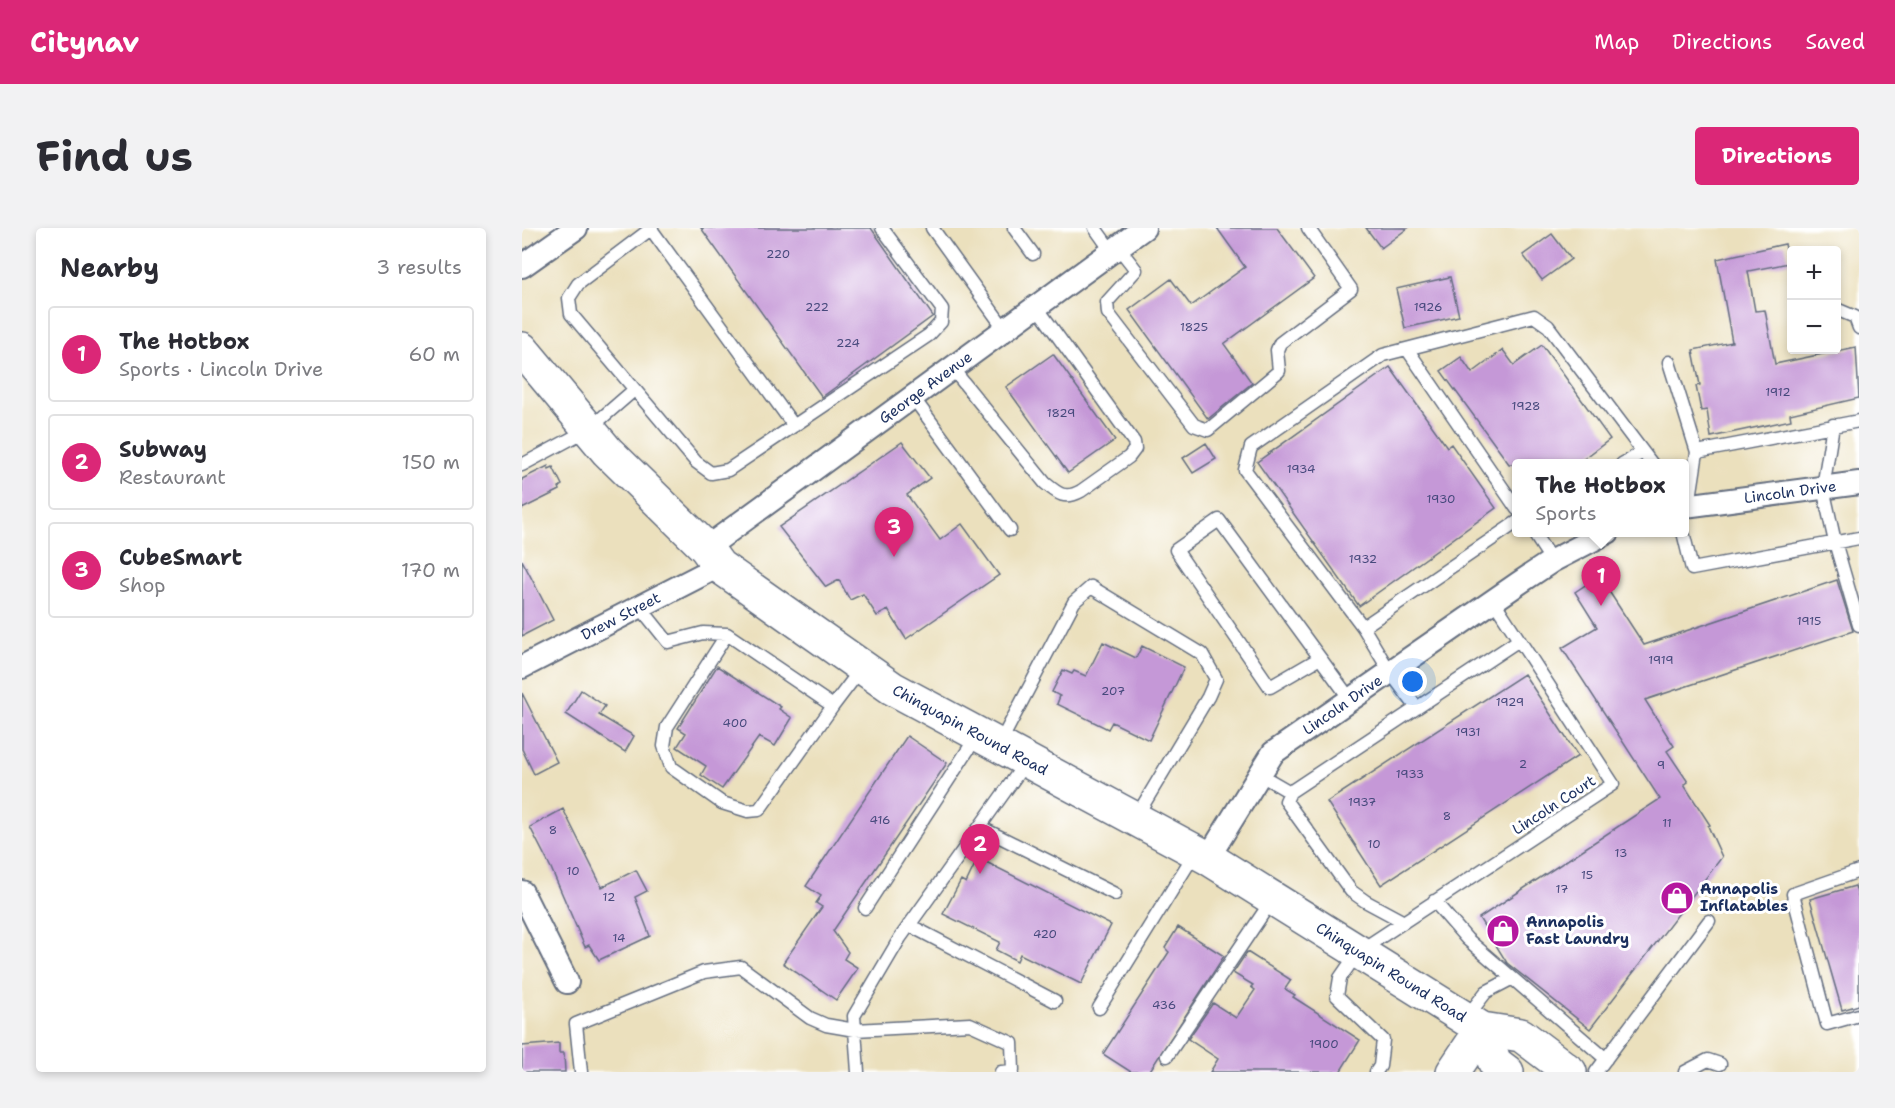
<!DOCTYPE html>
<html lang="en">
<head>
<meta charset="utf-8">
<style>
  body { margin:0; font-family:"Shantell Sans",sans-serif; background:#f2f2f3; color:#2b2b33 }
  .controls { position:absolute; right:18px; top:18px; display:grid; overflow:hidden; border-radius:6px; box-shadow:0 3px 9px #0003 }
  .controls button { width:54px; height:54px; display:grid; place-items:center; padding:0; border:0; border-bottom:2px solid #e1e1e2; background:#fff; color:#2b2b33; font:30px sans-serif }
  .you { position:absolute; left:891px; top:454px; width:21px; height:21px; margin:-15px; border:4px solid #fff; border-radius:50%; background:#1a73e8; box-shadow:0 0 0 9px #1a73e833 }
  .badge { display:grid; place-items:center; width:39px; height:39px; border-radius:50%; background:#db2777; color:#fff; font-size:20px; font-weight:700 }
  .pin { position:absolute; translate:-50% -50px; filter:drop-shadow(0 2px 3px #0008) }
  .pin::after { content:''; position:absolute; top:32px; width:21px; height:18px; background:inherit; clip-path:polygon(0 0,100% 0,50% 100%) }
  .popup { position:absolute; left:990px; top:231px; width:177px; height:78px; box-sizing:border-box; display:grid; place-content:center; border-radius:6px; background:#fff; filter:drop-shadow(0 2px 4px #0005); font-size:20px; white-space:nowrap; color:#7c7c81 }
  .popup b { font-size:22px; color:#2b2b33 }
  .popup::after { content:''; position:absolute; left:50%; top:100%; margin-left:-12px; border:12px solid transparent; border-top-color:#fff }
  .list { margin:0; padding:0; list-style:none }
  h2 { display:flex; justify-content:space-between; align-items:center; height:78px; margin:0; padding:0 24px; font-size:26px }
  h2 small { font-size:20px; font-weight:400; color:#7c7c81 }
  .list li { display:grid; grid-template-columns:39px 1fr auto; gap:18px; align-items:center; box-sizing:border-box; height:96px; margin:0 12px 12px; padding:0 12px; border:2px solid #e1e1e2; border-radius:6px }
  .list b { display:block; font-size:22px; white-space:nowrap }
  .list p { margin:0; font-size:20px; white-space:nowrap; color:#7c7c81 }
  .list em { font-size:20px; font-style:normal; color:#7c7c81 }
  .map { position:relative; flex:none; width:1337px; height:844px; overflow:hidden; border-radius:6px }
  header { display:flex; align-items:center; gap:36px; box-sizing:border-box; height:84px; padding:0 30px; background:#db2777; color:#fff }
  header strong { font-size:28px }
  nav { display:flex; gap:33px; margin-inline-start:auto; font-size:21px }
  .intro { display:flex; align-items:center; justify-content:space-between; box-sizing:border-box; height:144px; padding:0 36px }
  h1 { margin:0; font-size:42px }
  .button { padding:15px 27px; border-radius:6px; background:#db2777; color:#fff; font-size:21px; font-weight:700 }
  main { display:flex; gap:36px; padding:0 36px }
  aside { flex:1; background:#fff; border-radius:6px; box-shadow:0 3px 9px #0003 }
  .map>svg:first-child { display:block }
</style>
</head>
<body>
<header>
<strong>Citynav</strong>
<nav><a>Map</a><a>Directions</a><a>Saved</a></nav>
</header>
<div class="intro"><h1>Find us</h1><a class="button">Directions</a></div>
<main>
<aside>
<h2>Nearby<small>3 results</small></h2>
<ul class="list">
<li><span class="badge">1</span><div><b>The Hotbox</b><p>Sports · Lincoln Drive</p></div><em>60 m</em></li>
<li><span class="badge">2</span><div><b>Subway</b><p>Restaurant</p></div><em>150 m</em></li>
<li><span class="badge">3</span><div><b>CubeSmart</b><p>Shop</p></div><em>170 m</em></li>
</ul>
</aside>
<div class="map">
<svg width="1337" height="844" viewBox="0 0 1337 844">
  <rect width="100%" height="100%" fill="#fff"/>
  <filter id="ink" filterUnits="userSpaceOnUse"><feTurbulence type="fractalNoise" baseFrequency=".0167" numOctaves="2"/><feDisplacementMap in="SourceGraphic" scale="12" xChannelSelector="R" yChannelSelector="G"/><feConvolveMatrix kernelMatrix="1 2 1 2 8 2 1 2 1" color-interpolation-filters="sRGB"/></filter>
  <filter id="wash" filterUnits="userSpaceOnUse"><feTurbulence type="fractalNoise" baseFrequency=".008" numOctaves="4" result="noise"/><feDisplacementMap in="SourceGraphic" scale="24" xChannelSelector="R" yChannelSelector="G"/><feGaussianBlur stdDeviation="1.35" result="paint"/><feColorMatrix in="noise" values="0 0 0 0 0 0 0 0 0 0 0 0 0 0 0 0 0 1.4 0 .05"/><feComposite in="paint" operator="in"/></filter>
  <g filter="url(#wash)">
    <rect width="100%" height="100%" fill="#ebe0bd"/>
    <g id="blocks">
      <path fill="#c598d7" d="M179,0h170l62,88 -111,81z
        M695,0h60l37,50 -90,66 28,39 -44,36 -79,-109 42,-31 20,27 54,-39z
        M844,0h42l-27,20z
        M1030,6l19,25 -29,21 -19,-25z
        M1263,16l4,19 -41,8 7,40 10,-1 10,54 81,-17 3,51 -69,16 1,6 -80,17 -4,-27 -6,1 -5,-25 4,-1 -7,-35 39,-8 -15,-83z
        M928,49l9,39 -54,12 -9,-39z
        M1020,117l68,94 -33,25h-68l-68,-93 20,-14 11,16 31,-23 11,15z
        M531,126l62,86 -47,33 -62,-86z
        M868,139l57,80 4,-3 45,64 -137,98 -102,-144z
        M380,214l28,36 -23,17 33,45 22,-16 37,51 -93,64 -18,-29 -11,6 -14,-22 -13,6 -11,-20 -13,7 -47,-60z
        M684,215l10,16 -23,14 -10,-15z
        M26,238l1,3 4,-2 9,18 -3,2 1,3 -38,19v-30z
        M0,332l31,60 -31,16z
        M1077,348l45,69 193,-65 16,51 -208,69 29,46 -7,5 21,31 -4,3 26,40 -2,1 14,31 -132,172 -83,-66 -28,-45 181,-119 -98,-151 35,-21 -22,-35z
        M581,414l33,16 6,-12 42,21 -35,73 -37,-18 -4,7 -51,-25 3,-8 -8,-4 11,-22 9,4 2,-3 12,5z
        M195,438l64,41 -2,2 13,9 -17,28 -16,-9 -37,52 -21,-14 5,-9 -29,-19 9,-14 -8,-5z
        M1002,446l54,82 -197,129 -54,-83z
        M59,462l24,16 -6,9 35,21 -9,16 -59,-38z
        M0,465l35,69 -23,12 -12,-25z
        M385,508l40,27 -114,168 15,21 -4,7 14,9 -22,32 -53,-37 39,-56 -6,-4 5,-7 -15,-10z
        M41,581l39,78 34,-17 11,21 -12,6 15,39 -51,24 -10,-15 -4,2 -34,-79 -21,-41z
        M456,630l133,67 -30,59 -61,-30 -3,7 -21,-11 4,-8 -57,-28 18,-34 5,3z
        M1333,658l4,13v106l-17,5 -32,-111z
        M656,699l46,29 -75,116h-18l-28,-18 66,-102 -4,-4z
        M725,724l44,28 -6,9 10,6 -2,2 67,43 -20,32h-130l8,-13 -30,-20 25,-36 23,15 19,-28 -4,-3 2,-2 -20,-12z
        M37,815v10h5l1,19h-43v-26z"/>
    </g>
  </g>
  <g filter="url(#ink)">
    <use href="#blocks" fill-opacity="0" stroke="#646d7f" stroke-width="1.5"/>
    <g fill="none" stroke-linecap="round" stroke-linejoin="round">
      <defs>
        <path id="lane" d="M130,0l-74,56 -9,14 2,16 125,148 15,11 17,-3 201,-135 12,-13 1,-13 -60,-81
          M410,0l72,100
          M492,0l19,26
          M573,0l17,24
          M129,1l143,197
          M596,19l18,23 -29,32 1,11 86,112 14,5 71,-59 -2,-21 3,-7 71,-54 -43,-61
          M1314,81l19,8 4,11
          M885,121l110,160
          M1147,134l28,90 -8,53
          M429,139l94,116c13,11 20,17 36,8l48,-34 6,-8 -1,-7 -98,-136
          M390,168l98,134
          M1311,197l-10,63 12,54 24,83
          M1175,224l162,-31
          M1100,236l21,-12
          M0,237l67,-36 45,-39
          M1011,304l19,29
          M1161,304l9,37 167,-31
          M118,379l28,35 35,-9 24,1 106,72 28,-37
          M841,399l154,-105
          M205,406l-60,93 -3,19 7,21 51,36 26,8 11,-1 74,-104
          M798,430l-101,-138 -43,30 94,137 50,-29 30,41
          M895,480l-27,-36 -27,-45 -118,-157 6,-23 132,-92 151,-39 14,10 104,138
          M477,517l75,-143 17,-15 111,67 14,25 -8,18 -72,120
          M737,546l31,18
          M458,599l135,67
          M1337,643l-66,23 34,130 32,-9
          M912,673l33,38 139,120
          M343,680l112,-172
          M882,694l-39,-21 -14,-10 -65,-90 4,-9 229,-152
          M387,697l146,76
          M577,780l96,-155
          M944,790l20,-26 25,-13
          M645,828l105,-156
          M59,844l-5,-48 128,-52 37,-5 69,51 16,7 29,5 115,-6 42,19 1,28 -12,1
          M336,844l-4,-56 46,-78 126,-176
          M854,844l4,-6 3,-26 -46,-44 3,-18 18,-26 255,-168 -120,-184
          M1074,844l113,-151
          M1163,844l23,-12 12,4"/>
        <g id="street">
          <path d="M0,38l54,-38"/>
          <path id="s1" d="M1163,278l174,-23"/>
          <path id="s2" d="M184,320l438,-320"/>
          <path id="s3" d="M0,439l197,-101"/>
          <path id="s4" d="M686,630l65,-105 246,-170 33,-22 56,-29"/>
          <path d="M0,664l45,90"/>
        </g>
        <g id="secondary">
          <path id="s5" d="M0,121l85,102 99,97 13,18 173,122 316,170 274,171 39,6 49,37"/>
          <path d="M960,801l13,34 12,9"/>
          <path d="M931,844l29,-43"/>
        </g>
      </defs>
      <use href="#lane" stroke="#646d7f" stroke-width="15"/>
      <use href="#street" stroke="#646d7f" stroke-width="26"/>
      <use href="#secondary" stroke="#646d7f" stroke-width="36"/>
      <use href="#lane" stroke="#fff" stroke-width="12"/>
      <use href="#street" stroke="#fff" stroke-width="22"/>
      <use href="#secondary" stroke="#fff" stroke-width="33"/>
    </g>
  </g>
  <defs>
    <symbol id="shop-disc" viewBox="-11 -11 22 22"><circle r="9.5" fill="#b5179e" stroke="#fff"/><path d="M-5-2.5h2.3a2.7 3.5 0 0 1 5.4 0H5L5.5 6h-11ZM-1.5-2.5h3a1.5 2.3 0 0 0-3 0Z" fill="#fff"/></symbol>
  </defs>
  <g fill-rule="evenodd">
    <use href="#shop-disc" x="1136" y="651" width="38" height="38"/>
    <use href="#shop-disc" x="962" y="684" width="38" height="38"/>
  </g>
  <g text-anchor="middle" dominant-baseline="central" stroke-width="6" stroke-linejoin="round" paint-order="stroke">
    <g font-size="12" fill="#46497c">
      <text x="256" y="26">220</text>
      <text x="295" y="79">222</text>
      <text x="906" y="79">1926</text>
      <text x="672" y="99">1825</text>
      <text x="326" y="115">224</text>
      <text x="1256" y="164">1912</text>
      <text x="1004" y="178">1928</text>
      <text x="539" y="185">1829</text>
      <text x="779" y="241">1934</text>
      <text x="919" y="271">1930</text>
      <text x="841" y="331">1932</text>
      <text x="1287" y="393">1915</text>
      <text x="1139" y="432">1919</text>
      <text x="591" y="463">207</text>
      <text x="988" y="474">1929</text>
      <text x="213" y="495">400</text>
      <text x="946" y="504">1931</text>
      <text x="1001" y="536">2</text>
      <text x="1139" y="537">9</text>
      <text x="888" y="546">1933</text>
      <text x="840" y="574">1937</text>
      <text x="925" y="588">8</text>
      <text x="358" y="592">416</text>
      <text x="1145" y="595">11</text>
      <text x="31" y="602">8</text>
      <text x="852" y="616">10</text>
      <text x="1099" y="625">13</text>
      <text x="51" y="643">10</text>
      <text x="1065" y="647">15</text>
      <text x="1040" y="661">17</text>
      <text x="87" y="669">12</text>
      <text x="523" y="706">420</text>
      <text x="97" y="710">14</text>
      <text x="642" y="777">436</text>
      <text x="802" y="816">1900</text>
    </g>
    <g font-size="15" fill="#1b2f5e" stroke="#fff">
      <text stroke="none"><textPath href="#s2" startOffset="272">George Avenue</textPath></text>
      <text stroke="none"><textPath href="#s1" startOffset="106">Lincoln Drive</textPath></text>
      <text stroke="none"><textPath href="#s3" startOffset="111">Drew Street</textPath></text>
      <text stroke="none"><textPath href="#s4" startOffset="208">Lincoln Drive</textPath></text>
      <text stroke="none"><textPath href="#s5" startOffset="594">Chinquapin Round Road</textPath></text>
      <text transform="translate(1032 577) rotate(-33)">Lincoln Court</text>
      <text stroke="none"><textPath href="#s5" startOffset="1080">Chinquapin Round Road</textPath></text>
    </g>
    <g font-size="15" font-weight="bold" fill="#1b2f5e" stroke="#fff" text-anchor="start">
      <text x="1178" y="661">Annapolis<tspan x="1178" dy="17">Inflatables</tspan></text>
      <text x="1004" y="694">Annapolis<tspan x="1004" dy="17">Fast Laundry</tspan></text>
    </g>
  </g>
</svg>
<div class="controls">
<button>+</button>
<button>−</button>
</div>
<div class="you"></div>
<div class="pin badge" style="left:1079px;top:378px">1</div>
<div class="popup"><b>The Hotbox</b>Sports</div>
<div class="pin badge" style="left:458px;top:646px">2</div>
<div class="pin badge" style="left:372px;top:329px">3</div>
</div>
</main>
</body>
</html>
